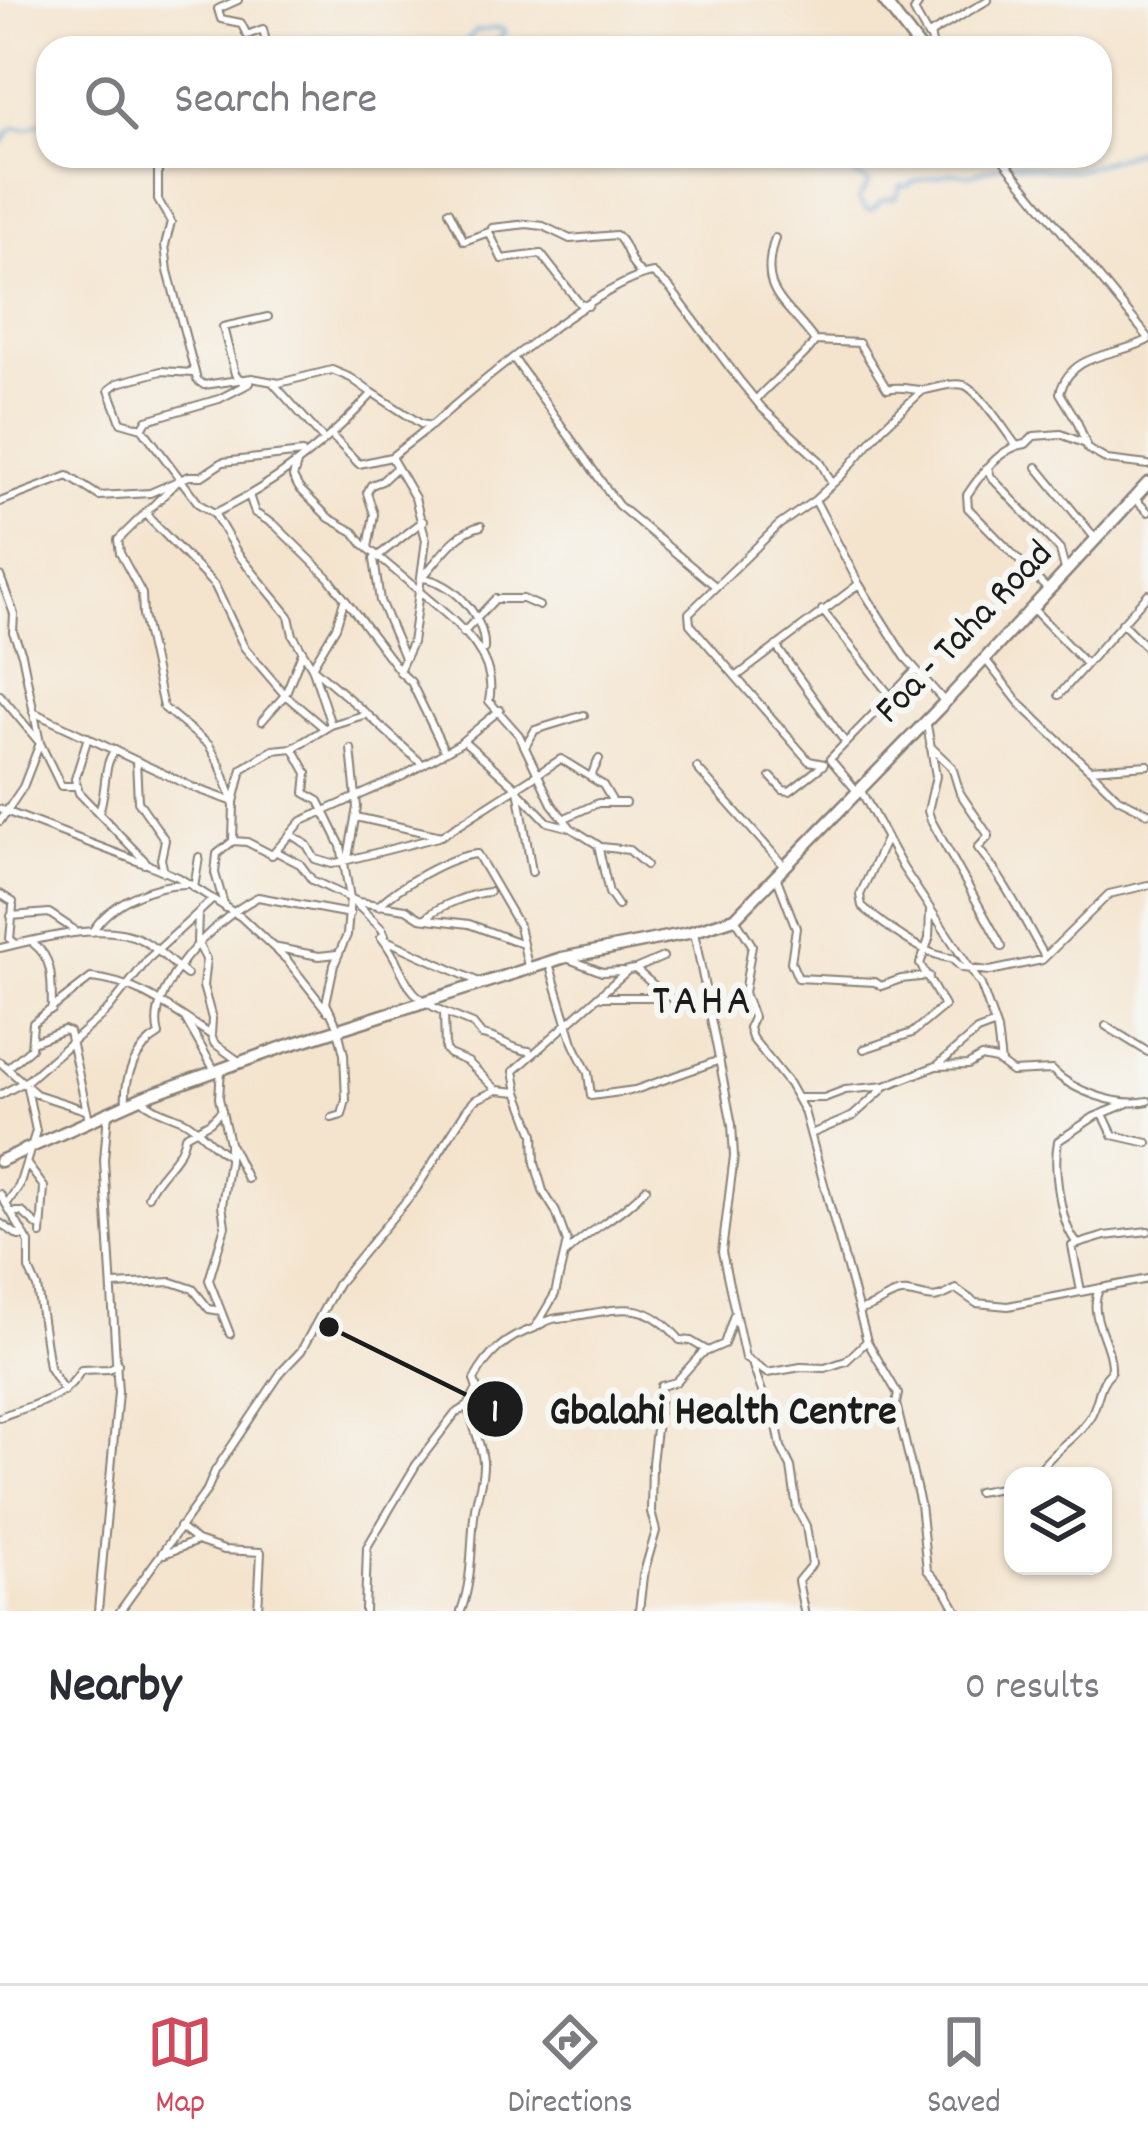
<!DOCTYPE html>
<html lang="en">
<head>
<meta charset="utf-8">
<style>
  body { margin:0; font-family:Dekko,sans-serif; background:#f7f7f7; color:#2b2b33 }
  .controls { position:absolute; right:36px; bottom:36px; display:grid; overflow:hidden; border-radius:24px; box-shadow:0 3px 9px #0004 }
  .controls button { width:108px; height:108px; display:grid; place-items:center; padding:0; border:0; border-bottom:3px solid #e1e1e2; background:#fff; color:#2b2b33; font:60px sans-serif }
  .list { margin:0; padding:0; list-style:none }
  h2 { display:flex; justify-content:space-between; align-items:center; height:156px; margin:0; padding:0 48px; font-size:51px }
  h2 small { font-size:39px; font-weight:400; color:#7c7c81 }
  .icon { flex:none; width:66px; height:66px; fill:none; stroke:currentColor; stroke-width:2; stroke-linecap:round; stroke-linejoin:round }
  .map { position:relative; flex:none; width:1148px; height:1611px; overflow:hidden }
  .search { position:absolute; background:#fff; box-shadow:0 3px 9px #0004; left:36px; right:36px; top:36px; height:132px; display:flex; align-items:center; gap:30px; box-sizing:border-box; padding:0 42px; border-radius:36px; color:#7c7c81; font-size:45px }
  .sheet { height:372px; background:#fff }
  nav { display:flex; justify-content:space-around; align-items:center; box-sizing:border-box; height:168px; border-top:3px solid #e1e1e2; background:#fff; font-size:33px; color:#7c7c81 }
  nav a { display:grid; justify-items:center; gap:6px }
  nav .on { color:#d1495b }
  .map>svg:first-child { display:block }
</style>
</head>
<body>
<div class="map">
<svg width="1148" height="1611" viewBox="0 0 1148 1611">
  <rect width="100%" height="100%" fill="#f6f6f2"/>
  <filter id="ink" filterUnits="userSpaceOnUse"><feTurbulence type="fractalNoise" baseFrequency=".00833" numOctaves="2"/><feDisplacementMap in="SourceGraphic" scale="24" xChannelSelector="R" yChannelSelector="G"/><feConvolveMatrix kernelMatrix="1 2 1 2 8 2 1 2 1" color-interpolation-filters="sRGB"/></filter>
  <filter id="wash" filterUnits="userSpaceOnUse"><feTurbulence type="fractalNoise" baseFrequency=".004" numOctaves="4" result="noise"/><feDisplacementMap in="SourceGraphic" scale="48" xChannelSelector="R" yChannelSelector="G"/><feGaussianBlur stdDeviation="2.7" result="paint"/><feColorMatrix in="noise" values="0 0 0 0 0 0 0 0 0 0 0 0 0 0 0 0 0 1.4 0 .05"/><feComposite in="paint" operator="in"/></filter>
  <g filter="url(#wash)">
    <rect width="100%" height="100%" fill="#f4e4ce"/>
    <g fill="none" stroke-linecap="round" stroke-linejoin="round">
      <path stroke="#5da2d2" stroke-width="3" d="M311,48l5,-9h52l14,9
        M432,48h6
        M461,48l14,-17 25,-3 5,4 -9,10 10,6
        M565,48h5
        M648,48l2,-7 18,2 6,5
        M715,48h2
        M0,145l13,-17 14,1 21,-10
        M853,156l-4,7 4,11 17,9 -12,16 8,11h6l10,-10 14,-2 5,-13 6,2 6,-5 40,-9 16,2 40,-12 42,7h28l69,-23"/>
    </g>
  </g>
  <g filter="url(#ink)">
    <g fill="none" stroke-linecap="round" stroke-linejoin="round">
      <defs>
        <path id="street" d="M238,0l-20,9 3,10 20,4 6,12 16,-6 3,13 -8,6
          M921,0l-7,11 14,25
          M933,48l-3,-14 58,-34
          M158,156v44l13,22 -6,23 3,26 29,109 7,5 48,-7 27,5 53,-13 19,8 21,15
          M1000,156l148,181
          M449,211l15,30 25,-9 13,27 39,-5 39,50 8,2
          M492,228l35,-4 16,2 27,13 46,-4c14,11 11,30 27,40
          M775,238c-18,55 10,62 40,103l44,2 28,46c15,-4 26,2 38,1 12,-2 27,-8 39,-5 15,5 42,47 52,60
          M1148,340c-32,17 -77,11 -88,53l17,28 11,28 19,11 41,5
          M514,359l104,146 96,80
          M193,373l-32,-2 -43,12 -9,7 12,32 21,6 57,76 15,9 24,41 51,62 4,19 19,32 19,58 -38,23 14,25 -2,20 14,8 22,45 9,52 32,31 3,6 -4,2c28,35 17,55 63,75l1,37 4,5 19,8 29,28 21,2 16,42 1,29 8,28 13,21 11,30 -12,52 -20,34c-28,9 -47,25 -61,52l3,9 -9,17c4,18 13,37 15,55 1,17 -5,31 -8,47 -5,35 -1,67 -14,103
          M242,381l-7,-7 -12,-47 45,-10
          M274,384l50,56
          M756,400c17,-22 45,-37 59,-59
          M143,427l4,-7 72,-21 31,-16
          M331,435l28,29 32,-7 37,-29
          M391,457l24,41 11,42 -14,103 -13,28 12,11 33,68
          M297,464l-4,13 6,11 30,30 25,14 9,12 54,45
          M1037,467l58,71
          M988,468l3,9 69,73 6,23
          M176,483l-58,57 2,13 22,41 1,21 20,92 46,38 11,20 14,39 -1,37 -16,13 -2,19 10,35
          M250,498l5,15 20,12 53,52 70,92
          M1134,498l14,14
          M815,500l44,84 46,73 40,45
          M0,502l68,-26 31,20 51,-3 39,-17h13l21,-14 79,-9
          M147,511l2,7 66,68 29,61 41,48 39,33
          M215,513c59,-28 113,-71 158,-120l48,31 10,2c42,-38 171,-145 222,-153l17,15 70,93 22,27 58,53 12,23
          M368,548l6,-34 -7,-21 4,-8 11,-4 14,-13
          M0,576l14,38 -1,18 9,22 18,89 21,43h16
          M422,578c31,3 64,39 62,71
          M422,578c16,-18 34,-47 59,-52
          M859,584l-123,93 -46,-53 -1,-11 90,-88 36,-25 28,-26 39,-46 40,-37
          M1047,589l-79,-81 -1,-13c14,-21 33,-48 59,-51l8,-8 27,-2 25,10
          M419,591c34,30 80,61 70,110l30,34 33,69 19,24
          M344,601l-8,26 -24,40 55,47
          M822,610l67,84
          M1034,610l51,53
          M1122,623l26,26
          M463,633l32,-34h28l16,7
          M776,646l69,96
          M403,655l-23,-54 -6,-42 49,-38
          M985,659l36,46 68,64 59,-4
          M736,677l73,84 15,3
          M0,695l40,48 -17,44 -23,34
          M1059,695l89,-101
          M33,712l159,75 42,15 8,-33 31,-19 20,-2
          M262,721l23,-26 17,-42
          M331,725l36,-11 54,49
          M927,725l9,51 -8,35 3,9 71,127
          M88,737l-13,42 4,14 70,72 29,12 63,40 46,43 40,51
          M461,742l39,-32
          M930,746l22,21 8,26 29,43 -11,12c27,33 46,72 67,109
          M525,747l10,-17 49,-15
          M136,761l2,40 27,39 -4,19 3,13
          M697,768l88,99
          M1092,772l26,26 30,15
          M591,776l8,-17
          M771,777l12,13 7,1 32,-25
          M856,790l-26,-31 85,-88
          M861,791l42,77 78,117 16,45 4,33
          M519,792l29,30 23,6 27,17 11,48 9,13
          M0,809l145,55
          M99,812c8,-20 3,-46 16,-62
          M356,817l85,19 120,-77 42,26 10,17
          M565,818l33,-15h27
          M290,834l17,11 8,14 17,5 106,-27
          M886,839l-26,56 2,11c20,18 63,50 89,52l11,10 28,3 52,-11 67,-66 39,-9
          M233,841l14,1 25,13 30,-34 101,-45 61,-35 54,48 14,83
          M601,847l28,3 17,15
          M277,852l23,12 12,16 46,22 48,7 14,9 49,6 54,20
          M348,858l9,-51 -6,-58
          M776,876l20,52 -5,34 7,16 77,4 6,4 20,-7 28,-3
          M194,888l5,-31
          M0,894l13,8
          M258,897l92,17
          M13,906l-3,33 5,4
          M378,906c21,-20 71,-50 99,-52l42,72 9,40
          M198,913l-1,29 9,17 -3,27 9,33 -1,16 3,8 26,19
          M11,916l38,-3 24,16
          M426,918c11,-12 47,-25 63,-26
          M735,918l17,27 -8,48 9,24 -4,11 3,10 37,46 15,27 63,230 31,53 -2,10 24,100 7,66 19,21 11,20
          M92,932c18,-30 61,-48 94,-48
          M694,932l38,193 2,31 -12,96 13,60
          M384,939l97,44
          M34,944c21,16 17,41 18,66
          M273,947l46,9 18,-2
          M0,948c39,-9 105,-28 142,-8 17,9 30,24 45,35
          M569,959l33,13 20,-1
          M549,963l24,80 15,30 3,23 44,-6 85,-30
          M635,969l28,-12
          M602,997h58
          M444,1012l29,12 9,11c16,2 28,14 47,16
          M186,1020l29,51
          M1106,1026l42,26
          M35,1041l29,-11 5,2 20,88
          M864,1049l48,-16 32,-27 -24,-42 9,-25 1,-29
          M0,1062l36,32 49,16
          M939,1064l38,-33 16,-6
          M9,1067l22,-19 2,-25 58,-45c48,4 81,32 120,57
          M221,1069l-2,29 10,45v18l-7,44 3,21 -16,54 21,54
          M518,1092l-4,-21 114,-101 7,-1c29,24 37,37 77,41
          M0,1095l28,-15 80,-70 41,-52 63,-58
          M140,1098c13,12 27,15 43,22 17,8 28,27 46,36
          M798,1098h26l21,-8 40,-4 51,-20 32,-1 13,-8 15,3 16,12 40,-2c22,22 66,37 96,31
          M126,1103c-2,-27 10,-55 33,-68 -14,-48 57,-116 97,-137
          M1103,1114l10,21 35,8
          M332,1118l10,-3 4,-15 -2,-46 -7,-28 -11,-23 8,-38 13,-30 3,-37
          M811,1134l42,-18 30,-27
          M231,1146l16,33
          M26,1163l18,24 -3,47
          M0,1194l29,49v26l8,18 12,80 15,24
          M148,1196c9,-23 33,-35 37,-60l25,-14 12,-12
          M8,1202l11,-16 17,-55 -9,-43
          M12,1212h10l16,14
          M0,1223l19,13h6
          M1077,1243c-17,-19 -24,-76 -19,-102l36,-24 32,-13
          M566,1253c25,-25 56,-38 80,-65
          M114,1285l58,-3 21,7 16,20 12,2
          M1081,1291l-9,-45 33,-10 43,-5
          M859,1310c16,-1 32,-19 48,-17 25,3 23,11 49,-4l20,14 32,3 140,-27
          M538,1326c12,-9 24,-8 38,-10 47,-8 70,-17 104,24l11,1 17,10
          M753,1366l13,37 9,12 6,32 10,20 6,42 9,17 6,38 -14,17 6,30
          M0,1417c29,-12 66,-17 81,-47l28,-1 9,-5
          M1035,1476c16,-25 42,-38 55,-59 10,-16 7,-32 21,-45 2,-29 -26,-57 -11,-84
          M977,1492l36,-6
          M179,1527l18,14
          M164,1554l33,-13 27,9 37,2 -3,59
          M98,1611l20,-219 -14,-232 4,-47
          M120,1611l87,-121 8,-19 67,-100 19,-20 37,-68 78,-94 51,-80 8,-9 22,-10
          M365,1611l2,-64 49,-82 39,-51 13,-8
          M639,1611l4,-35 13,-45 -5,-19 1,-49 9,-77 15,-4 25,-28 23,-10 11,-32 10,46 22,15 34,-6 24,1 21,-7 21,-20"/>
        <path id="secondary" d="M883,0l37,48
          M0,1161l143,-64 143,-51 276,-88 126,-25 47,-15 210,-216 203,-219"/>
      </defs>
      <use href="#street" stroke="#888075" stroke-width="10"/>
      <use href="#secondary" stroke="#888075" stroke-width="15"/>
      <use href="#street" stroke="#fff" stroke-width="6"/>
      <use href="#secondary" stroke="#fff" stroke-width="10"/>
    </g>
  </g>
  <g text-anchor="middle" dominant-baseline="central" stroke-width="12" stroke-linejoin="round" paint-order="stroke">
    <g font-size="39" fill="#1c1c1c" stroke="#f6f6f2">
      <text transform="translate(966 634) rotate(-46)">Foa - Taha Road</text>
    </g>
    <g font-size="45" letter-spacing="3" fill="#1c1c1c" stroke="#f6f6f2">
      <text x="703" y="1004">TAHA</text>
    </g>
  </g>
  <path fill="none" stroke="#1c1c1c" stroke-width="4.5" d="M329 1327L495 1409"/>
  <g fill="#1c1c1c" stroke="#f6f6f2" stroke-width="4.5">
    <circle cx="329" cy="1327" r="12"/>
    <circle cx="495" cy="1409" r="30"/>
  </g>
  <g font-size="36" text-anchor="middle" font-weight="bold" fill="#fff">
    <text x="495" y="1421">1</text>
  </g>
  <g font-size="42" text-anchor="middle" font-weight="bold" fill="#1c1c1c" stroke="#f6f6f2" stroke-width="12" stroke-linejoin="round" paint-order="stroke">
    <text x="723" y="1423">Gbalahi Health Centre</text>
  </g>
</svg>
<div class="controls">
<button><svg class="icon" aria-label="layers" viewBox="0 0 24 24"><path d="M12 4l9 5-9 5-9-5zM3 14l9 5 9-5"/></svg></button>
</div>
<div class="search"><svg class="icon" aria-label="search" viewBox="0 0 24 24"><circle cx="10" cy="10" r="6"/><path d="M15 15l6 6"/></svg>Search here</div>
</div>
<section class="sheet">
<h2>Nearby<small>0 results</small></h2>
<ul class="list">
</ul>
</section>
<nav>
<a class="on"><svg class="icon" aria-label="map" viewBox="0 0 24 24"><path d="M3 6l6-2 6 2 6-2v14l-6 2-6-2-6 2zM9 4v14M15 6v14"/></svg>Map</a>
<a><svg class="icon" aria-label="directions" viewBox="0 0 24 24"><path d="M12 3l9 9-9 9-9-9zM9 14v-3h6M13 9l2 2-2 2"/></svg>Directions</a>
<a><svg class="icon" aria-label="saved" viewBox="0 0 24 24"><path d="M7 4h10v16l-5-4-5 4z"/></svg>Saved</a>
</nav>
</body>
</html>
